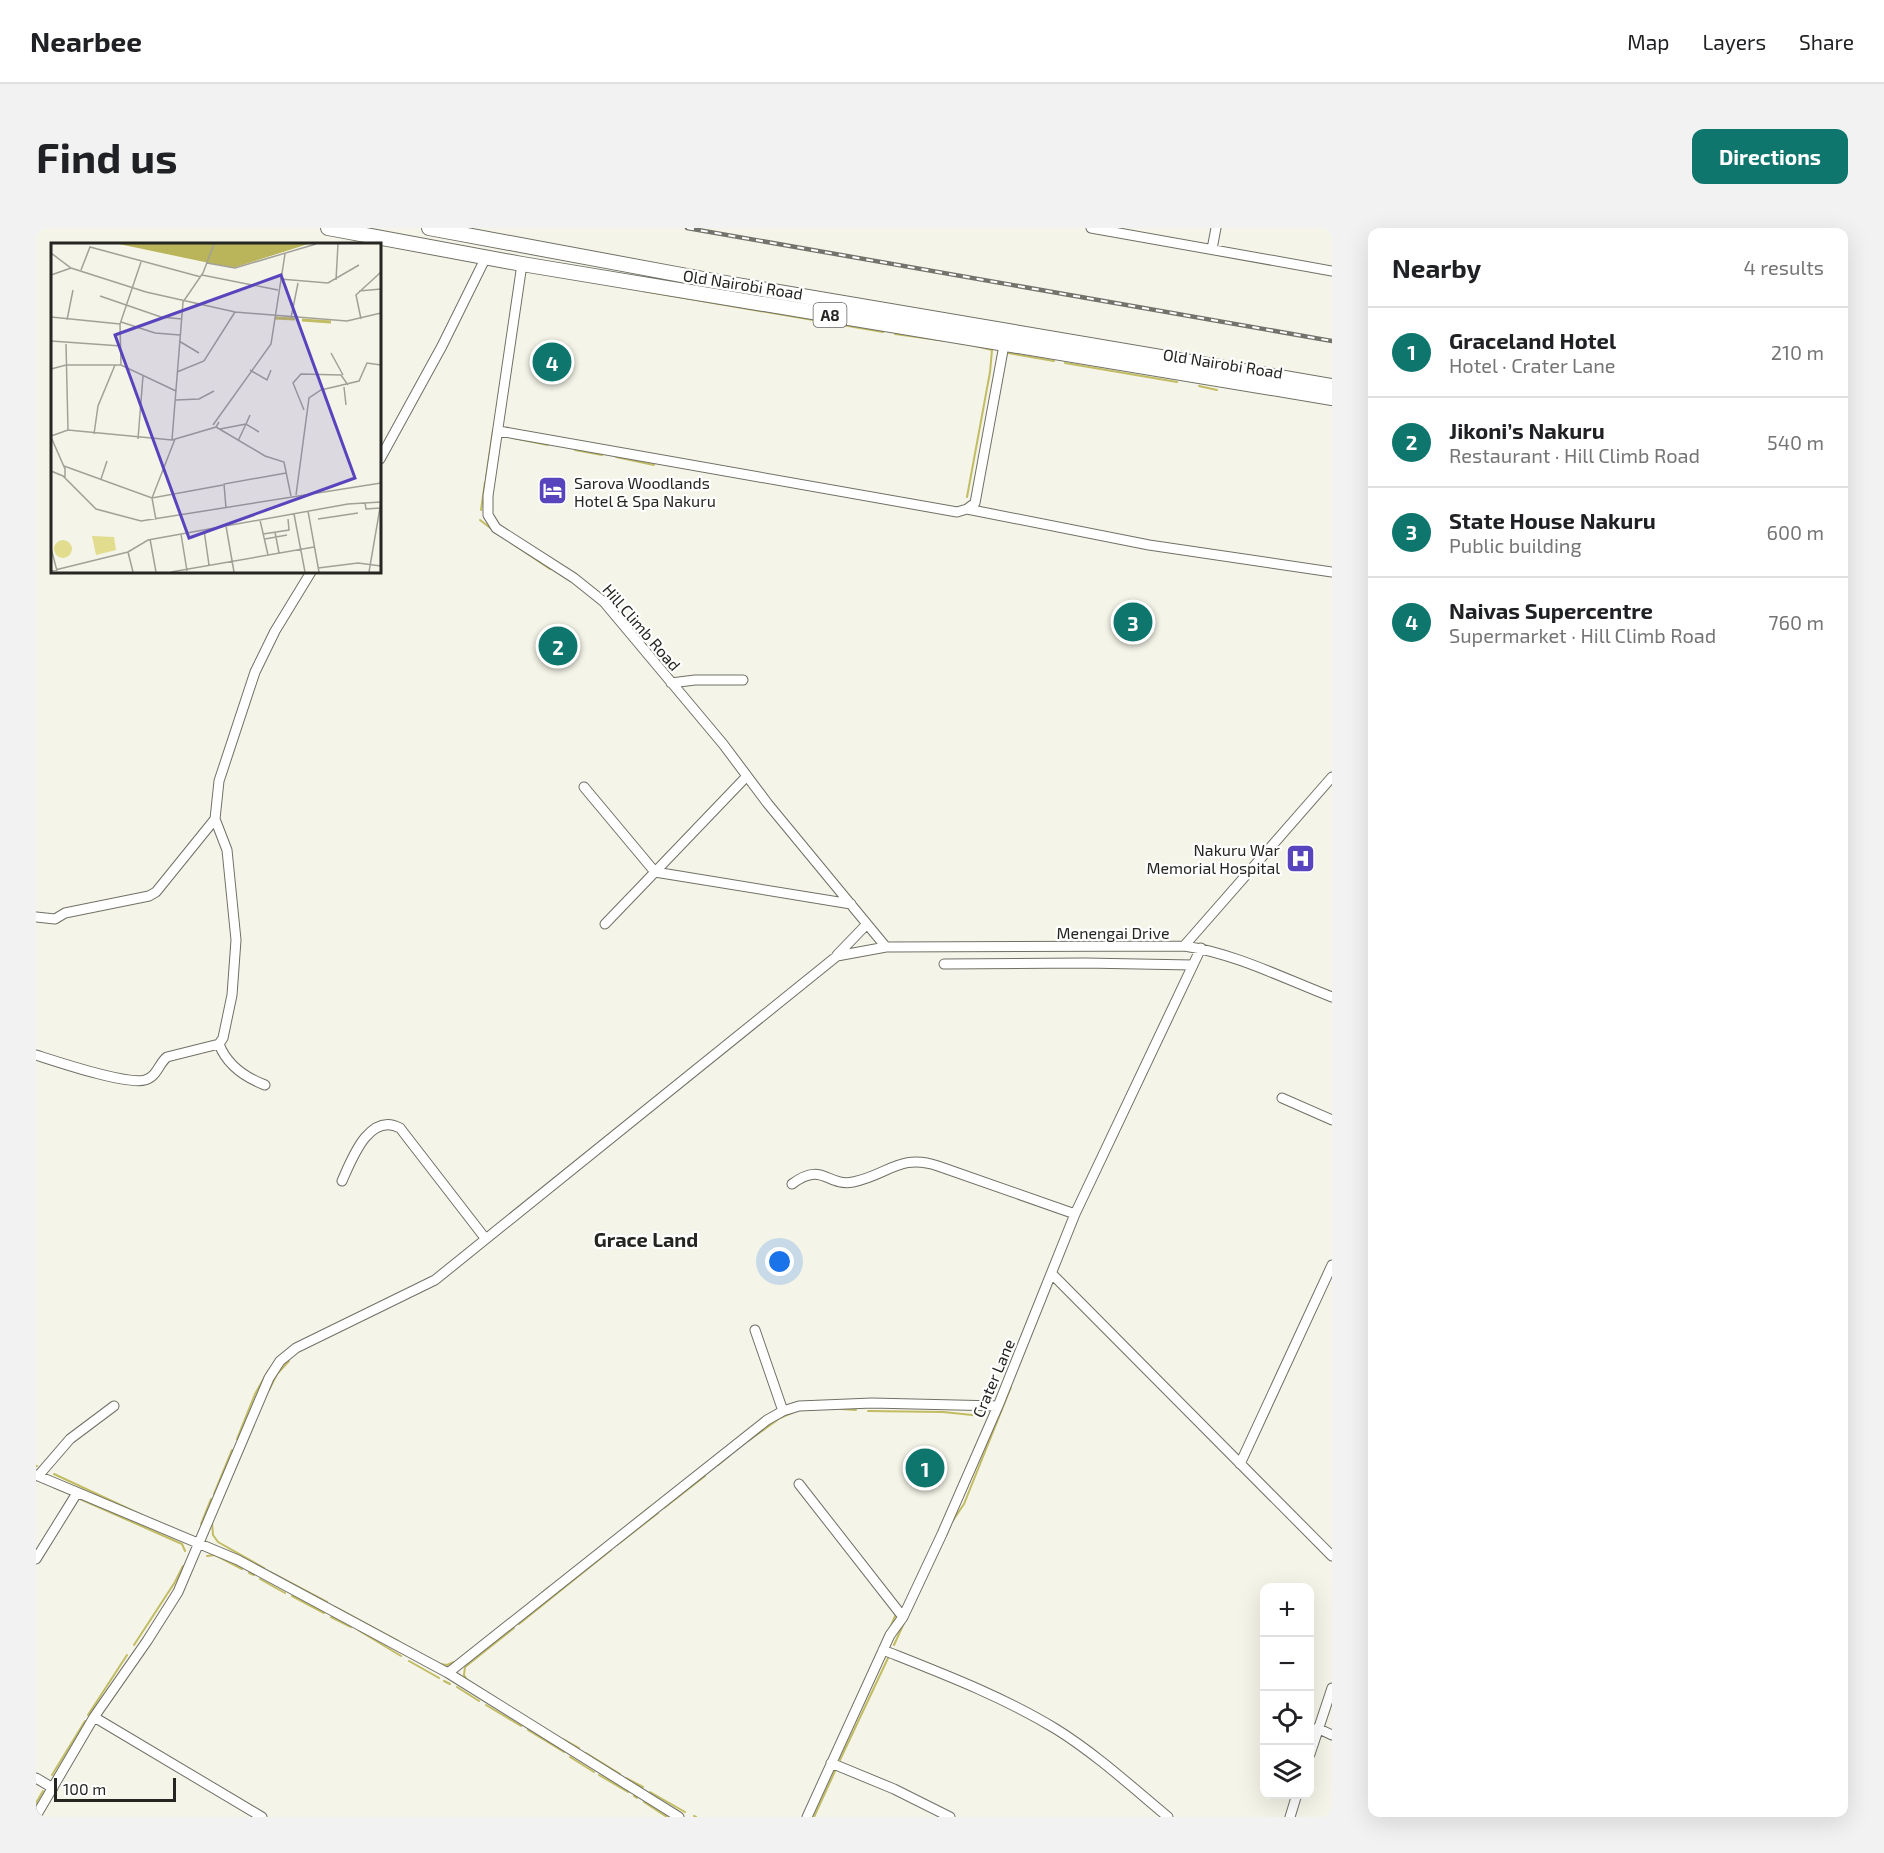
<!DOCTYPE html>
<html lang="en">
<head>
<meta charset="utf-8">
<style>
  body { margin:0; font-family:"Exo 2",sans-serif; background:#f2f2f2; color:#202124 }
  .controls { position:absolute; right:18px; bottom:18px; display:grid; overflow:hidden; border-radius:12px; box-shadow:0 6px 24px #0002 }
  .controls button { width:54px; height:54px; display:grid; place-items:center; padding:0; border:0; border-bottom:2px solid #e0e0e0; background:#fff; color:#202124; font:30px sans-serif }
  .scale { position:absolute; left:18px; bottom:15px; width:122px; box-sizing:border-box; padding-left:6px; border:3px solid #252521; border-top:0; font-size:16px; line-height:21px; white-space:nowrap; color:#252521; -webkit-text-stroke:4px #fff; paint-order:stroke }
  .you { position:absolute; left:744px; top:1034px; width:21px; height:21px; margin:-15px; border:4px solid #fff; border-radius:50%; background:#1a73e8; box-shadow:0 0 0 9px #1a73e833 }
  .badge { display:grid; place-items:center; width:39px; height:39px; border-radius:50%; background:#0f766e; color:#fff; font-size:20px; font-weight:700 }
  .pin { position:absolute; translate:-50% -50%; border:3px solid #fff; box-shadow:0 2px 6px #0006 }
  .list { margin:0; padding:0; list-style:none }
  h2 { display:flex; justify-content:space-between; align-items:center; height:78px; margin:0; padding:0 24px; font-size:26px }
  h2 small { font-size:20px; font-weight:400; color:#757577 }
  .list li { display:grid; grid-template-columns:39px 1fr auto; gap:18px; align-items:center; box-sizing:border-box; height:90px; padding:0 24px; border-top:2px solid #e0e0e0 }
  .list b { display:block; font-size:22px; white-space:nowrap }
  .list p { margin:0; font-size:20px; white-space:nowrap; color:#757577 }
  .list em { font-size:20px; font-style:normal; color:#757577 }
  .icon { flex:none; width:33px; height:33px; fill:none; stroke:currentColor; stroke-width:2; stroke-linecap:round; stroke-linejoin:round }
  .map { position:relative; flex:none; width:1296px; height:1589px; overflow:hidden; border-radius:12px }
  header { display:flex; align-items:center; gap:36px; box-sizing:border-box; height:84px; padding:0 30px; background:#fff; border-bottom:2px solid #e0e0e0 }
  header strong { font-size:28px }
  nav { display:flex; gap:33px; margin-inline-start:auto; font-size:21px }
  .intro { display:flex; align-items:center; justify-content:space-between; box-sizing:border-box; height:144px; padding:0 36px }
  h1 { margin:0; font-size:42px }
  .button { padding:15px 27px; border-radius:12px; background:#0f766e; color:#fff; font-size:21px; font-weight:700 }
  main { display:flex; gap:36px; padding:0 36px }
  aside { flex:1; background:#fff; border-radius:12px; box-shadow:0 6px 24px #0002 }
  .map>svg:first-child { display:block }
</style>
</head>
<body>
<header>
<strong>Nearbee</strong>
<nav><a>Map</a><a>Layers</a><a>Share</a></nav>
</header>
<div class="intro"><h1>Find us</h1><a class="button">Directions</a></div>
<main>
<div class="map">
<svg width="1296" height="1589" viewBox="0 0 1296 1589">
  <rect width="100%" height="100%" fill="#f4f4e8"/>
  <g fill="none" stroke-linecap="round" stroke-linejoin="round">
    <path stroke="#c2bc62" stroke-width="2" d="M607,63l240,41
      M859,106l51,7
      M972,125l46,8
      M1029,135l112,19
      M1163,158l18,4
      M477,210l35,7
      M539,222l27,5
      M580,229l38,8
      M450,250l7,-48
      M931,269l23,-125 2,-22 -20,-5
      M445,282l4,-28
      M444,292l13,10
      M474,314l40,27
      M233,1162l8,-16 12,-13
      M805,1181l15,1
      M832,1183l75,1 39,4
      M201,1211l18,-45 13,-23
      M712,1213l32,-23 14,-6
      M682,1237l12,-10
      M0,1238h1
      M18,1246l88,41
      M17,1259l17,7
      M178,1266l18,-44
      M44,1271l102,45 3,7
      M628,1280l41,-32
      M176,1294l1,13 5,7 46,26
      M916,1294l12,-18 47,-117
      M165,1296l10,-25
      M593,1296l21,-17
      M581,1317l41,-32
      M171,1328l8,-1 27,14
      M234,1344l57,30
      M213,1345l5,2
      M224,1351l25,14
      M507,1364l6,-5
      M256,1368l32,17
      M299,1379l63,34
      M295,1389l20,10
      M483,1396l92,-74
      M854,1400l6,-14
      M322,1402l43,26
      M98,1417l41,-63 8,-16
      M858,1417l10,-22
      M373,1433l30,17
      M404,1436l7,1 7,-3
      M431,1452l-3,-5 1,-8 49,-39
      M408,1453l6,3
      M421,1459l22,14
      M450,1477l35,21
      M52,1487l39,-60
      M492,1502l36,22
      M527,1511l16,9
      M550,1525l34,21
      M534,1529l24,15
      M803,1534l50,-106
      M16,1547l33,-54
      M563,1547l29,17
      M590,1550l17,9
      M614,1564l35,20
      M598,1568l3,2
      M608,1574l23,15
      M0,1575l7,-12
      M658,1588l2,1
      M778,1589l22,-48"/>
    <defs>
      <path id="minor" d="M1055,0l241,43
        M1176,21l4,-21
        M486,36l-34,232v19l8,13 78,50 30,24 119,142 45,60 99,120
        M463,203l458,81 10,-3 8,-6 29,-158
        M344,231l62,-113 44,-89
        M931,281l182,36 183,27
        M635,455l24,-3h48
        M548,559l71,85 92,-96
        M0,689l19,2 10,-6 84,-17 7,-4 59,-73 4,-38 36,-109 20,-41 36,-59
        M569,696l50,-52 196,32
        M1148,718l148,-169
        M801,727l30,-31 19,23
        M908,736l141,-1 107,2
        M183,816c8,21 25,33 46,41
        M0,827c22,7 90,30 109,25 12,-3 14,-17 22,-23l52,-13 4,-6 9,-43 4,-55 -9,-90 -12,-31
        M1246,870l50,22
        M306,953c9,-20 27,-70 58,-53l85,110
        M756,956c31,-23 35,3 61,-2 35,-7 47,-29 85,-16l137,48
        M1016,1046l280,282
        M719,1102l28,81
        M1204,1236l92,-199
        M0,1247l202,85 210,113 231,144
        M2,1248l32,-37 44,-33
        M763,1256l104,133
        M0,1331l41,-66
        M847,1422c58,23 119,46 173,79 40,25 76,58 112,88
        M412,1445l319,-253 16,-9 16,-5 73,-3 126,3
        M58,1489l168,100
        M1281,1500l15,7
        M1274,1526l22,-66
        M795,1535l63,26 56,28
        M0,1550l17,10
        M0,1588l58,-99 53,-76 31,-49 91,-214 11,-17 16,-13 139,-68 402,-324 49,-9 298,-1c50,7 101,33 148,51
        M771,1589l83,-182 13,-18 39,-83 56,-128 77,-192 126,-266
        M1254,1589l7,-23"/>
      <path id="highway" d="M292,0l194,36 810,134
        M393,0l285,53 618,105"/>
    </defs>
    <use href="#minor" stroke="#717066" stroke-width="11"/>
    <use href="#highway" stroke="#717066" stroke-width="16"/>
    <use href="#minor" stroke="#fff" stroke-width="9"/>
    <use href="#highway" stroke="#fff" stroke-width="14"/>
    <defs>
      <path id="rail" d="M651,0l645,113"/>
    </defs>
    <use href="#rail" stroke="#73736c" stroke-width="4.5"/>
    <use href="#rail" stroke="#fff" stroke-width="2" stroke-dasharray="7" stroke-linecap="butt"/>
  </g>
  <defs>
    <symbol id="hotel-square" viewBox="-11 -11 22 22"><rect x="-9" y="-9" width="18" height="18" rx="4" fill="#5844bc" stroke="#fff"/><path d="M-6-4.5h1.5V1H6V5H4.5V3h-9V5H-6ZM-4 0a1.8 1.8 0 1 1 3.6 0ZM.5 0V-2.5h3Q6-2.5 6 0Z" fill="#fff"/></symbol>
    <symbol id="hospital-square" viewBox="-11 -11 22 22"><rect x="-9" y="-9" width="18" height="18" rx="4" fill="#5844bc" stroke="#fff"/><path d="M-5-5h3v3.5h4V-5h3V5h-3V1.5h-4V5h-3Z" fill="#fff"/></symbol>
  </defs>
  <g fill-rule="evenodd">
    <use href="#hotel-square" x="500" y="246" width="33" height="33"/>
    <use href="#hospital-square" x="1248" y="614" width="33" height="33"/>
  </g>
  <g text-anchor="middle" dominant-baseline="central" stroke-width="4.5" stroke-linejoin="round" paint-order="stroke">
    <rect fill="#fff" stroke="#666664" stroke-width="1.5" x="777.5" y="75" width="33" height="24" rx="4.5"/>
    <g font-size="15" font-weight="bold" fill="#252521">
      <text x="794" y="87">A8</text>
    </g>
    <g font-size="16" fill="#252521" stroke="#fff">
      <text transform="translate(707 56) rotate(9)">Old Nairobi Road</text>
      <text transform="translate(1187 135) rotate(9)">Old Nairobi Road</text>
      <text transform="translate(606 399) rotate(49)">Hill Climb Road</text>
      <text x="1077" y="704">Menengai Drive</text>
      <text transform="translate(957 1150) rotate(-67)">Crater Lane</text>
    </g>
    <g font-size="16" fill="#252521" stroke="#fff" text-anchor="start">
      <text x="538" y="254">Sarova Woodlands<tspan x="538" dy="18">Hotel &amp; Spa Nakuru</tspan></text>
      <text x="1244" y="621" text-anchor="end">Nakuru War<tspan x="1244" dy="18">Memorial Hospital</tspan></text>
    </g>
    <g font-size="20" font-weight="bold" fill="#252521" stroke="#fff">
      <text x="610" y="1011">Grace Land</text>
    </g>
  </g>
  <g transform="translate(15 15)">
    <rect width="330" height="330" fill="#f4f4e8"/>
    <path d="M41,293l22,1 2,13 -20,5zM3 306a9 9 0 1 1 18 0a9 9 0 1 1-18 0Z" fill="#e1dc8e"/>
    <path d="M68,1h189l-75,24z" fill="#bab45a"/>
    <path fill="none" stroke="#c2bc62" stroke-width="3" d="M224,75l20,1M251,77l29,2"/>
    <path fill="none" stroke="#a1a198" stroke-width="1.5" d="M0,10l20,15 75,24 89,20 112,9 34,-8M156,20l28,5 81,-24M30,27l9,-23 111,30M0,32l20,-7M151,32l76,15M229,36l48,4 31,-18M285,37l2,-36M308,48l22,-2M49,53l61,21 21,2M0,74l69,7M240,75l7,-35M310,76l-5,-24 25,-23M16,77l6,-30M70,79l34,11 25,2M0,98l70,5M128,98l20,12M15,101l2,86M280,110l12,22M70,122l-1,-41 21,-62M0,126l15,-4h55l55,26M199,127l17,10 4,-10M126,129l27,-11 31,-49M293,144l2,18M125,157l23,-1 15,-8M253,167l-11,-27 8,-9 40,1 7,10M162,182l58,-81 14,-90M165,184l49,29 19,6 7,34M169,186l26,-5 4,-9M43,191l4,-28 17,-41M0,193l17,-6 104,10 44,-13 3,-5M0,194l14,32v8M87,196l5,-63M121,197l11,-138 20,-29 11,-29M187,198l8,-17 13,8M13,223l88,32 71,-13M0,228l12,5 33,33 45,12 240,-38M50,236l6,-18M245,252l13,-97 12,-8 38,-9 8,-18 14,2M314,260l1,6 14,-1M175,265l-2,-24 62,-11M257,268l11,61M243,271l11,58M267,276l40,-6M105,277l-4,-22 23,-59M209,277l8,35M175,283l8,46M153,287l5,35M224,289l4,21M130,291l6,37M212,291l26,-4 -1,-11M99,296l6,33M214,296l22,-4M0,305l6,23M77,309l5,20M267,325l40,-5 23,3M0,328l77,-19 20,-12 200,-36 33,-2M120,329l143,-25M318,329l12,-70"/>
    <path fill="#5844bc" fill-opacity="0.15" stroke="#5844bc" stroke-width="3" d="M230,32l74,203 -166,60 -74,-203z"/>
    <rect width="330" height="330" fill="none" stroke="#252521" stroke-width="3"/>
  </g>
</svg>
<div class="controls">
<button>+</button>
<button>−</button>
<button><svg class="icon" aria-label="locate" viewBox="0 0 24 24"><circle cx="12" cy="12" r="6"/><path d="M12 2v4M12 18v4M2 12h4M18 12h4"/></svg></button>
<button><svg class="icon" aria-label="layers" viewBox="0 0 24 24"><path d="M12 4l9 5-9 5-9-5zM3 14l9 5 9-5"/></svg></button>
</div>
<div class="scale">100 m</div>
<div class="you"></div>
<div class="pin badge" style="left:889px;top:1240px">1</div>
<div class="pin badge" style="left:522px;top:418px">2</div>
<div class="pin badge" style="left:1097px;top:394px">3</div>
<div class="pin badge" style="left:516px;top:134px">4</div>
</div>
<aside>
<h2>Nearby<small>4 results</small></h2>
<ul class="list">
<li><span class="badge">1</span><div><b>Graceland Hotel</b><p>Hotel · Crater Lane</p></div><em>210 m</em></li>
<li><span class="badge">2</span><div><b>Jikoni’s Nakuru</b><p>Restaurant · Hill Climb Road</p></div><em>540 m</em></li>
<li><span class="badge">3</span><div><b>State House Nakuru</b><p>Public building</p></div><em>600 m</em></li>
<li><span class="badge">4</span><div><b>Naivas Supercentre</b><p>Supermarket · Hill Climb Road</p></div><em>760 m</em></li>
</ul>
</aside>
</main>
</body>
</html>
